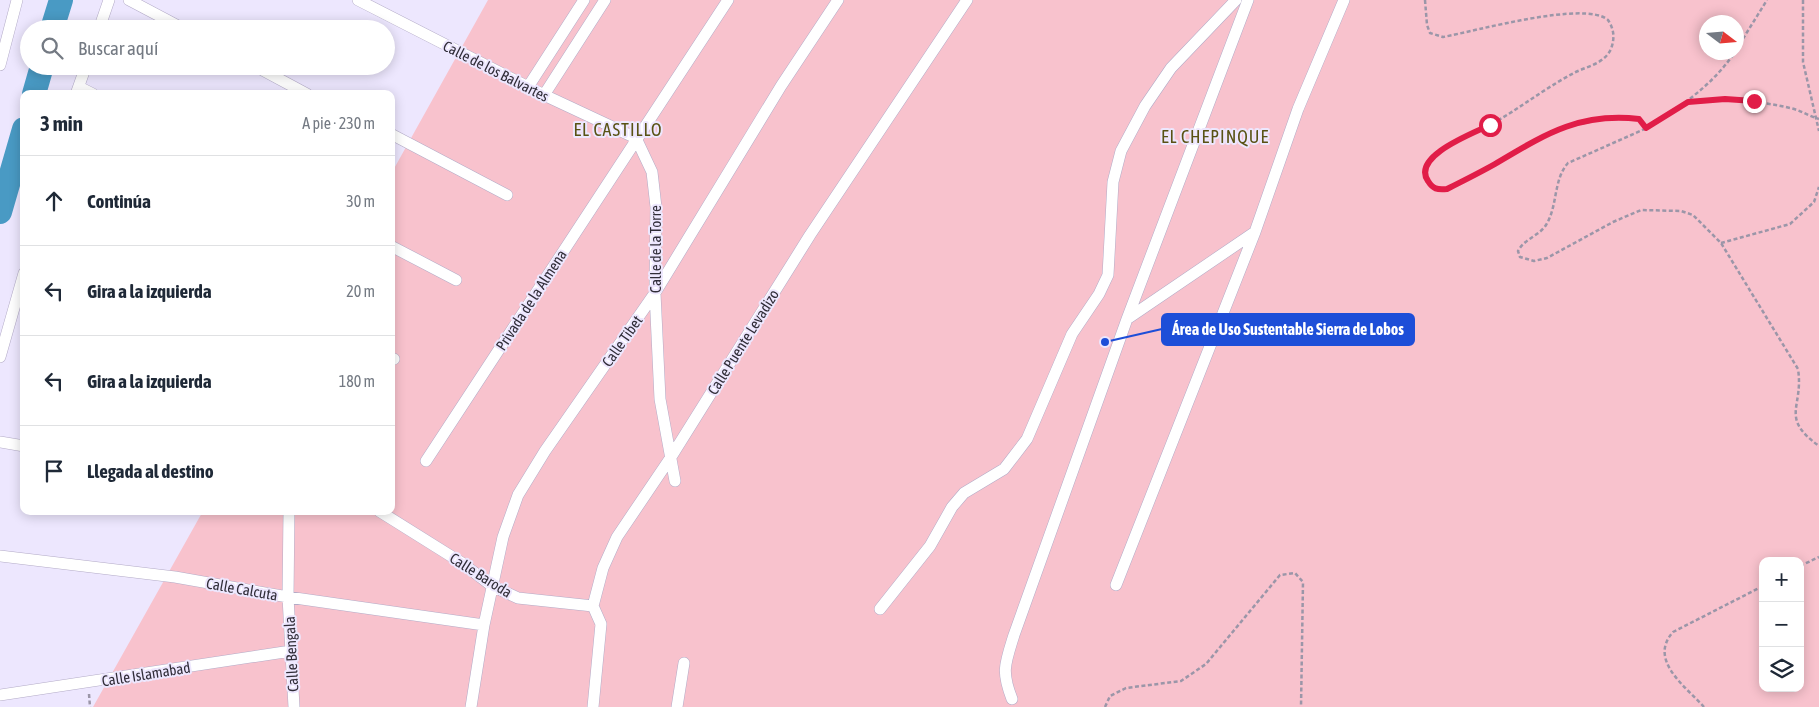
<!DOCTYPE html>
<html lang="es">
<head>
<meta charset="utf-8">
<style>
  body { margin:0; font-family:"Asap Condensed",sans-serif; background:#f6f6f7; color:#1f2937 }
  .controls { position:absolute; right:15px; bottom:15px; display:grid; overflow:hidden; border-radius:10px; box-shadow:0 2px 12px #0003 }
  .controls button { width:45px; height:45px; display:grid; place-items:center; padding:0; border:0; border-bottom:1px solid #e0e1e3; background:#fff; color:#1f2937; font:25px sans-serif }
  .compass { position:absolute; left:1699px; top:15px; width:45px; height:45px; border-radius:50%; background:#fff; box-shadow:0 2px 12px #0003; rotate:106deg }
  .stop { position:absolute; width:15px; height:15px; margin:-11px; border:4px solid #e11d48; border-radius:50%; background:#fff }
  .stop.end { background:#e11d48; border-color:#fff; box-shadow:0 1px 5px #0008 }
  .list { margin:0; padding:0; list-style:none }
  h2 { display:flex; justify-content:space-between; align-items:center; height:65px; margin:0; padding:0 20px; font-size:21px }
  h2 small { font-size:16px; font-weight:400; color:#747a83 }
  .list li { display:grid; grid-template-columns:32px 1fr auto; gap:15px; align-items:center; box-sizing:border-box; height:90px; padding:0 20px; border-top:1px solid #e0e1e3 }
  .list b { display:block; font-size:19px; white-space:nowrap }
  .list em { font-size:16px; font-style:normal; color:#747a83 }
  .icon { flex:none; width:28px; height:28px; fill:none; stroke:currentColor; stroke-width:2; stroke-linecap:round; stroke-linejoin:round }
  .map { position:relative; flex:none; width:1819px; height:707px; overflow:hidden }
  .search { position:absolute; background:#fff; box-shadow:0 2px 12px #0003; left:20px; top:20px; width:375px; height:55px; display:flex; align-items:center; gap:12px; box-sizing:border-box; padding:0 18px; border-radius:28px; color:#747a83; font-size:19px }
  .panel { position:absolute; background:#fff; box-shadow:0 2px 12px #0003; left:20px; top:90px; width:375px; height:425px; border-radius:10px }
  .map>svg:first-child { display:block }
</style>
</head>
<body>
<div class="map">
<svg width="1819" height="707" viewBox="0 0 1819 707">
  <rect width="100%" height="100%" fill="#ede7fe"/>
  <path fill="#f8c2cd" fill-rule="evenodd" d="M488,0h1331v707h-1726l110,-196h188v-337zM1706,22h30v30h-30zM1763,561h37v127h-37z"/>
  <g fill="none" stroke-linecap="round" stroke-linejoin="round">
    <path stroke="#499ac4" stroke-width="24" d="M52,29l9,-29
      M34,94l8,-28
      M0,212l24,-83"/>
    <defs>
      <path id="minor" d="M129,0l55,29
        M358,0l186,95 92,43
        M99,29l10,-29
        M0,65l17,-65
        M255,66l52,28
        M79,87l14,7
        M528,87l56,-87
        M76,94l10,-28
        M544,95l61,-95
        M391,134l116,61
        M636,138l16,34 4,35 -1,86 5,106 15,82
        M391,246l65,34
        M1127,319l128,-87
        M0,357l24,-84
        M391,358l3,1
        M0,442l24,4
        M426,461l302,-461
        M289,511l-1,86 6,110
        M379,511l83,52 30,23 26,12 75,8
        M0,556l175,21 113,20 196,28
        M1116,585l139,-353 43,-123 46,-109
        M880,609l50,-63 22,-39 12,-14 40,-24 23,-30 45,-105 27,-40 9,-19 5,-93 8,-31 24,-45 26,-38 65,-68
        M0,695l291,-44
        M1012,699c-11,-28 -7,-35 2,-64l113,-316 121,-319
        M471,707l13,-82 19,-88 15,-42 27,-44 110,-158 126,-207 57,-86
        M593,707l8,-83 -8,-18 10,-38 14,-31 54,-80 139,-222 157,-235
        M677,707l7,-44"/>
    </defs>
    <use href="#minor" stroke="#b3abc7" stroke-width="12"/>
    <path stroke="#9b96a8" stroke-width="2.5" stroke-dasharray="4 2.5" stroke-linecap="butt" d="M1425,0l2,25 3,8 13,4c33,-6 142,-37 165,-17 6,9 7,18 3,29 -7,15 -24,17 -37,24 -29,15 -55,36 -84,52 -14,8 -49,21 -59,32 -5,5 -8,15 -5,21 5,10 10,13 21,11l111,-60 44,-10h37l8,9 -79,35c-15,17 -10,43 -22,62 -7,11 -22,14 -28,26l2,6 14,4 13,-3 66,-36 28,-12 40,1 12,4 28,28 77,126c6,39 -19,48 21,77
      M1803,0v62l16,69
      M1736,50l31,-50
      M1689,102c34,-3 67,-2 101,6 10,2 19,8 29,11
      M1647,128c33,-21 65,-42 88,-76
      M1721,243l69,-19 24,-22 5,-15
      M1800,566l19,-9
      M89,694l1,13
      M1105,707l5,-11 16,-8 55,-7 25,-17 74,-89 15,-2 8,9 -2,125
      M1704,707c-19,-21 -56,-47 -31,-75l90,-46"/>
    <use href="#minor" stroke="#fff" stroke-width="11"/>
  </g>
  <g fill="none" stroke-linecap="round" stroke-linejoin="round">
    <path stroke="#e11d48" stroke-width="6" d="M1490,125c-16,8 -79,31 -62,56 5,8 9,9 19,8 16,-8 32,-16 48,-25 49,-29 84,-52 144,-45l7,9 42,-26 37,-3 29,2"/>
  </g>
  <g text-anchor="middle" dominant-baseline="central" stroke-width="4" stroke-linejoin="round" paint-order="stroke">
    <g font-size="15" fill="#302d38" stroke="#ede7fe">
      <text transform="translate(496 71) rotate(27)">Calle de los Balvartes</text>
      <text transform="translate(655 249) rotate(-90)">Calle de la Torre</text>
      <text transform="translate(531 300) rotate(-57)">Privada de la Almena</text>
      <text transform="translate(622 341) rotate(-55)">Calle Tibet</text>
      <text transform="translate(743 342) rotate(-58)">Calle Puente Levadizo</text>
      <text transform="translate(481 575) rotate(32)">Calle Baroda</text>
      <text transform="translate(242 589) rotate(10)">Calle Calcuta</text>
      <text transform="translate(291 654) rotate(-93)">Calle Bengala</text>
      <text transform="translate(146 674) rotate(-9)">Calle Islamabad</text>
    </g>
    <g font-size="18" letter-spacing="1" fill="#595214" stroke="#ede7fe">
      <text x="618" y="129">EL CASTILLO</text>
      <text x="1215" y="136">EL CHEPINQUE</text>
    </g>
  </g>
  <path fill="none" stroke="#1d4ed8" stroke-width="2" d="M1105 342L1162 329"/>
  <circle fill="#1d4ed8" stroke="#ede7fe" stroke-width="2" cx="1105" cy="342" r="5"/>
  <rect fill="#1d4ed8" stroke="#1d4ed8" stroke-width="2" x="1162" y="314" width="252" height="31" rx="5"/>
  <g font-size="16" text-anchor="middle" font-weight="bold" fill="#fff">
    <text x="1288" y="335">Área de Uso Sustentable Sierra de Lobos</text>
  </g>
</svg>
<div class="controls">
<button>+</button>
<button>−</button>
<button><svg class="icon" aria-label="layers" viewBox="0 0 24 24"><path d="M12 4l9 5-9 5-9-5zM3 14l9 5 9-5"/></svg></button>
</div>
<svg class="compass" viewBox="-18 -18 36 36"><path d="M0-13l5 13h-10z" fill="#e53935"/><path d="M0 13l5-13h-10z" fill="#747a83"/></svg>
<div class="stop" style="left:1490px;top:125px"></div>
<div class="stop end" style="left:1754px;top:101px"></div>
<div class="search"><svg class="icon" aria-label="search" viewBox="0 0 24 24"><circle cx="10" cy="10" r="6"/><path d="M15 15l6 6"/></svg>Buscar aquí</div>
<section class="panel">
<h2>3 min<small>A pie · 230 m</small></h2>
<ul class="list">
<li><svg class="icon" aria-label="ahead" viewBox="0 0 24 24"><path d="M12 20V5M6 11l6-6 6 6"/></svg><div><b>Continúa</b></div><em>30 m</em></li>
<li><svg class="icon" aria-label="left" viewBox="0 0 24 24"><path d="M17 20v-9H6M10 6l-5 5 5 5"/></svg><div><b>Gira a la izquierda</b></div><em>20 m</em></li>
<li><svg class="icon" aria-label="left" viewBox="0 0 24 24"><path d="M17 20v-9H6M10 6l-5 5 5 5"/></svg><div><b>Gira a la izquierda</b></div><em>180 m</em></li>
<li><svg class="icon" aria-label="arrive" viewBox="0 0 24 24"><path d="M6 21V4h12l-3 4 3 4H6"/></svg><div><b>Llegada al destino</b></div></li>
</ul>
</section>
</div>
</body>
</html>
